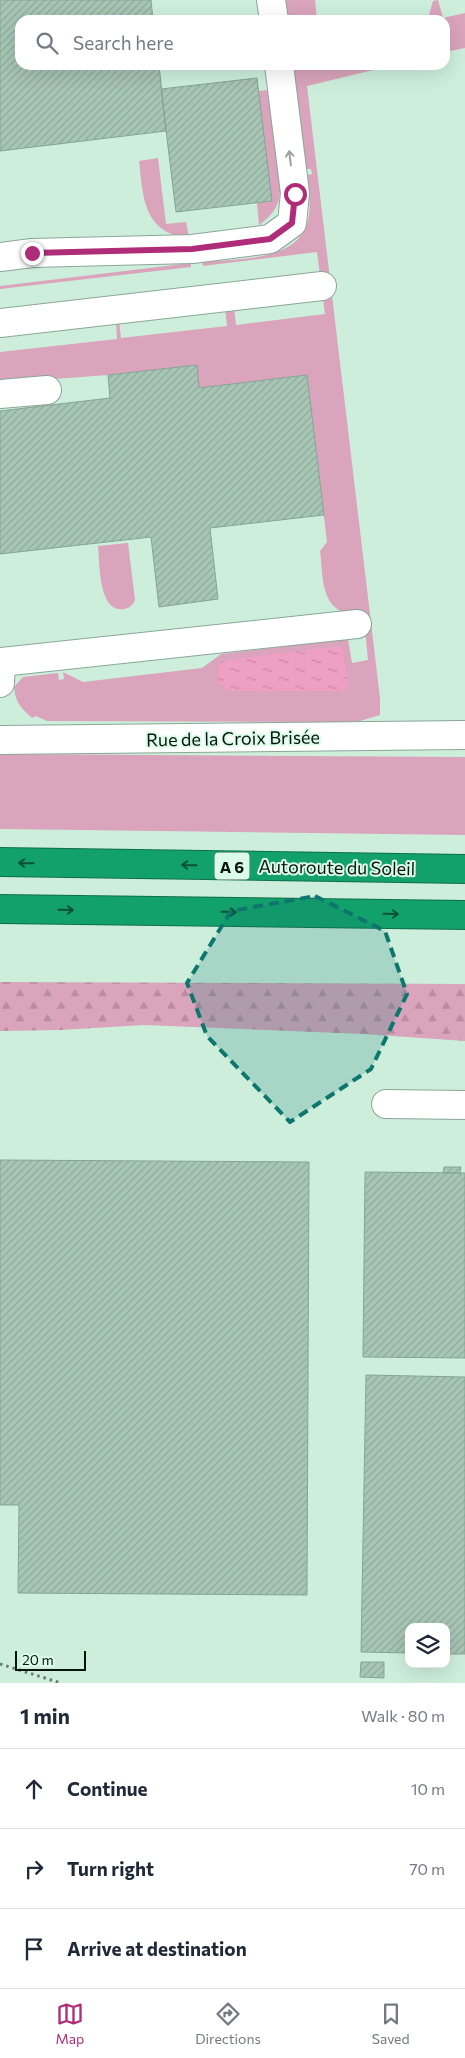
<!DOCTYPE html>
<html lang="en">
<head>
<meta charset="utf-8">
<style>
  body { margin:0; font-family:Commissioner,sans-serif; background:#f6f6f7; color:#1f2937 }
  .controls { position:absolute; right:15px; bottom:15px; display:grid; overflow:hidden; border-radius:10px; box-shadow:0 5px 20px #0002 }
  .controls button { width:45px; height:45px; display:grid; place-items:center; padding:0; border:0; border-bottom:1px solid #e0e1e3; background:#fff; color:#1f2937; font:25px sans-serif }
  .scale { position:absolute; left:15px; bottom:12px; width:71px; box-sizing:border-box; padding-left:5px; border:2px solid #08130d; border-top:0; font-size:14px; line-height:18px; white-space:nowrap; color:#08130d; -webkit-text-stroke:4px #dbfbe9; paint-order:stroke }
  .stop { position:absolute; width:15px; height:15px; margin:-11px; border:4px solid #af2d78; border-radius:50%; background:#fff }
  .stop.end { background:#af2d78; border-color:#fff; box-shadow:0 1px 5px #0008 }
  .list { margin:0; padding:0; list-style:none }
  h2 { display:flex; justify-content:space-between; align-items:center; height:65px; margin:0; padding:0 20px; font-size:21px }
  h2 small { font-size:16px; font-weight:400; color:#747a83 }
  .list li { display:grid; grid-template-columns:32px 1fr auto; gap:15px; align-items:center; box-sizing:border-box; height:80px; padding:0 20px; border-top:1px solid #e0e1e3 }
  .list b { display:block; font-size:19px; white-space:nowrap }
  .list em { font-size:16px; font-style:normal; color:#747a83 }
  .icon { flex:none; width:28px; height:28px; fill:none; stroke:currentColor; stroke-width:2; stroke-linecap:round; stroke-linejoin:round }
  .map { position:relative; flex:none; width:465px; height:1683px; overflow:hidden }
  .search { position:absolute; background:#fff; box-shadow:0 5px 20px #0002; left:15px; right:15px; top:15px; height:55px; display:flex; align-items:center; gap:12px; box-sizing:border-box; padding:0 18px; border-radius:15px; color:#747a83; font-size:19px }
  .sheet { height:305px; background:#fff }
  nav { display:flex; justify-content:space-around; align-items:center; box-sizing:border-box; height:70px; border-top:1px solid #e0e1e3; background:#fff; font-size:14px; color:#747a83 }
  nav a { display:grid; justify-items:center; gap:2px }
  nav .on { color:#af2d78 }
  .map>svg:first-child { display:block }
</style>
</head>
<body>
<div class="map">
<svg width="465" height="1683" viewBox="0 0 465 1683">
  <defs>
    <pattern id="forest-firs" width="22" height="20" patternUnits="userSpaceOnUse" patternTransform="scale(1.25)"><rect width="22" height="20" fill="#d9a4bc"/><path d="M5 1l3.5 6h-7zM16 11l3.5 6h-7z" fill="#b98ca0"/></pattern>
    <pattern id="water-ripples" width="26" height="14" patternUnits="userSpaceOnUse" patternTransform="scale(1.25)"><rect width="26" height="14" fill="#ed9fc4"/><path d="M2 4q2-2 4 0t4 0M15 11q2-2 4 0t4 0" fill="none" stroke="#ca88a7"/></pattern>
    <pattern id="building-hatch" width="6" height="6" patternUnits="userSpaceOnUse" patternTransform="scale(1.25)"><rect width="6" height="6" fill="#a8c6b5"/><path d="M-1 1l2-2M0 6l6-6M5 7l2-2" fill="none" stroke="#8fa99a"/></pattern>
  </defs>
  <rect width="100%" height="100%" fill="#ceeedc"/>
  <path fill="#d9a4bc" d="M285,0h30l2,20h-30z
    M438,0l5,18 22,-5v35l-20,4v-32h-22l6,-5 4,-14z
    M293,65h30l1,5 23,-5h47l-87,21 73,612v17l-20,6 -13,1 -300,-1 -11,-5 -4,2c-11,-10 -17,-16 -18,-31l9,-10 35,-4 1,7 5,-1 -1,-7 20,10 119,-14 19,-14 127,-15 4,24 16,-3 -5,-49h-23c-20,-12 -17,-40 -20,-60l7,-9 -20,-167 -108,13 -3,-23 -88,10 -108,8v-31l117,-13 -1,-18 3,-1 2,18 106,-12 -2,-18 9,-1 2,18 89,-11 -8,-62 -114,14 -1,-4c36,-4 102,1 107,-48 2,-13 -1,-26 -3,-39l6,-1 -1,-5h-5z
    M269,90c3,26 18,93 8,115 -4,9 -11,15 -18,20l-2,-22 2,-112z
    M158,158l8,66 20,-2 3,15c-46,-2 -46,-42 -50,-76z
    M191,263v4l-191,22v-3z
    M128,543l7,57c-2,5 -5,8 -11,9 -26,4 -24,-46 -26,-63z
    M0,754l465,3v78l-465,-6z"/>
  <path fill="url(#forest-firs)" d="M0,982l465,2v57l-102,-7 -219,-9 -83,5 -61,1z"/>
  <path fill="url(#water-ripples)" d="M340,646l3,3 6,39 -6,3h-115l-11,-8 2,-19 7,-4z"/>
  <path fill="url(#building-hatch)" stroke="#86a493" d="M0,0h151l2,20h-133v45h139l7,66 -166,20z
    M257,78l15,123 -96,11 -15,-123z
    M197,365l2,23 108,-13 17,140 -114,13 8,71 -59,8 -8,-70 -151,17v-143l110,-13 -2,-23z
    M0,1160l309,2 -2,433 -289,-2 1,-88h-19z
    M444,1167h17l-1,6h-17z
    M365,1172l100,1v185l-102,-1z
    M366,1375l99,2v277h-19v-27h-37v26l-48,-1z
    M361,1662h23v16l-24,-1z"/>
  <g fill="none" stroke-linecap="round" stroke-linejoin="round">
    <defs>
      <path id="minor" d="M271,0l3,20
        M0,257l32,-4 160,-4 78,-10 22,-16 3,-30 -16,-128
        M0,323l322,-37
        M0,394l47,-4
        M0,683l1,-21 356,-38
        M0,740l465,-5
        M386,1104l79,1"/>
      <path id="highway" d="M0,862l465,7
        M0,909l465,6"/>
    </defs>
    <use href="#minor" stroke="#8aa796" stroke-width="30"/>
    <use href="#highway" stroke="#0e6f4a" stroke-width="30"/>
    <path stroke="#677c70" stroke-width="3" stroke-dasharray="2.5 4" stroke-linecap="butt" d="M0,1664l61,19"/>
    <use href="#minor" stroke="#fff" stroke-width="28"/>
    <use href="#highway" stroke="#12a06b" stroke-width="28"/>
  </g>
  <defs><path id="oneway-shaft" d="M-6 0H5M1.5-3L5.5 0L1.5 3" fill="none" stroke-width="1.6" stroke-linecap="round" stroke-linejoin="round" transform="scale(1.25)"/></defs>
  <use stroke="#9ca19e" href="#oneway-shaft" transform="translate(290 158) rotate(-97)"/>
  <g stroke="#0c5237">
    <use href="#oneway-shaft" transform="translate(26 863) rotate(-179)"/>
    <use href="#oneway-shaft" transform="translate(189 865) rotate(-179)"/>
    <use href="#oneway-shaft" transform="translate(66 910) rotate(1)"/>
    <use href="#oneway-shaft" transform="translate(229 912) rotate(1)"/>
    <use href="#oneway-shaft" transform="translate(391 914) rotate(1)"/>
  </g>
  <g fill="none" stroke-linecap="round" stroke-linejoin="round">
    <path stroke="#af2d78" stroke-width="6" d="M32,253l160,-4 78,-10 22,-16 3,-29"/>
  </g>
  <path fill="#0f766e" fill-opacity="0.2" stroke="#0f766e" stroke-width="4" stroke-dasharray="10 6" stroke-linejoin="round" d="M315,896l70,35 22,63 -36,75 -81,53 -83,-86 -20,-53 44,-72z"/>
  <g text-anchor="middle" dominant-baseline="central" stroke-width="4" stroke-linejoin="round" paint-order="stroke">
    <rect fill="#dbfbe9" stroke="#47594f" stroke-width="1" x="214.5" y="852.5" width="35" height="27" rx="4"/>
    <g font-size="16" font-weight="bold" fill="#08130d">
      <text x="232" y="866">A 6</text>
    </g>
    <g font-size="18" fill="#08130d" stroke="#dbfbe9">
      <text transform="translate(233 738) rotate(-1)">Rue de la Croix Brisée</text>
      <text transform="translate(337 867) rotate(1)">Autoroute du Soleil</text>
    </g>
  </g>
</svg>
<div class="controls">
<button><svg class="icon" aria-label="layers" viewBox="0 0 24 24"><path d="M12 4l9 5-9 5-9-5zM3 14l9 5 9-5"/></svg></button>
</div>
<div class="scale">20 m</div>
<div class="stop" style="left:295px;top:194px"></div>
<div class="stop end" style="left:32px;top:253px"></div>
<div class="search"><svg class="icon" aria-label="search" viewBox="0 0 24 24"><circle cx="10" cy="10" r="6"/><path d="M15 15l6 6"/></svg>Search here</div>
</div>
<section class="sheet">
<h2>1 min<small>Walk · 80 m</small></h2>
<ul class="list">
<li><svg class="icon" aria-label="ahead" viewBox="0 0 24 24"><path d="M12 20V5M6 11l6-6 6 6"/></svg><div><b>Continue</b></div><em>10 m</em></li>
<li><svg class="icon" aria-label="right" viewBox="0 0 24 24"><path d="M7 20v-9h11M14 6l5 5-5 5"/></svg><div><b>Turn right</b></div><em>70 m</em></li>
<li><svg class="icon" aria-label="arrive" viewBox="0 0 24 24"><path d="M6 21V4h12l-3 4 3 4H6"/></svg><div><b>Arrive at destination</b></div></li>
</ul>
</section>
<nav>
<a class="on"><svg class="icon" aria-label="map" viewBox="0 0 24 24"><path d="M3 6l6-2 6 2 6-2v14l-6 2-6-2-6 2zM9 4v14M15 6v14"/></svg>Map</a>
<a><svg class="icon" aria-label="directions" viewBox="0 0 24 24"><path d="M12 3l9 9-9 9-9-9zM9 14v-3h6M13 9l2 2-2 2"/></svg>Directions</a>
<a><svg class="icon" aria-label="saved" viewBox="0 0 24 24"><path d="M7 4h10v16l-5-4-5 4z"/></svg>Saved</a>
</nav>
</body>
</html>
